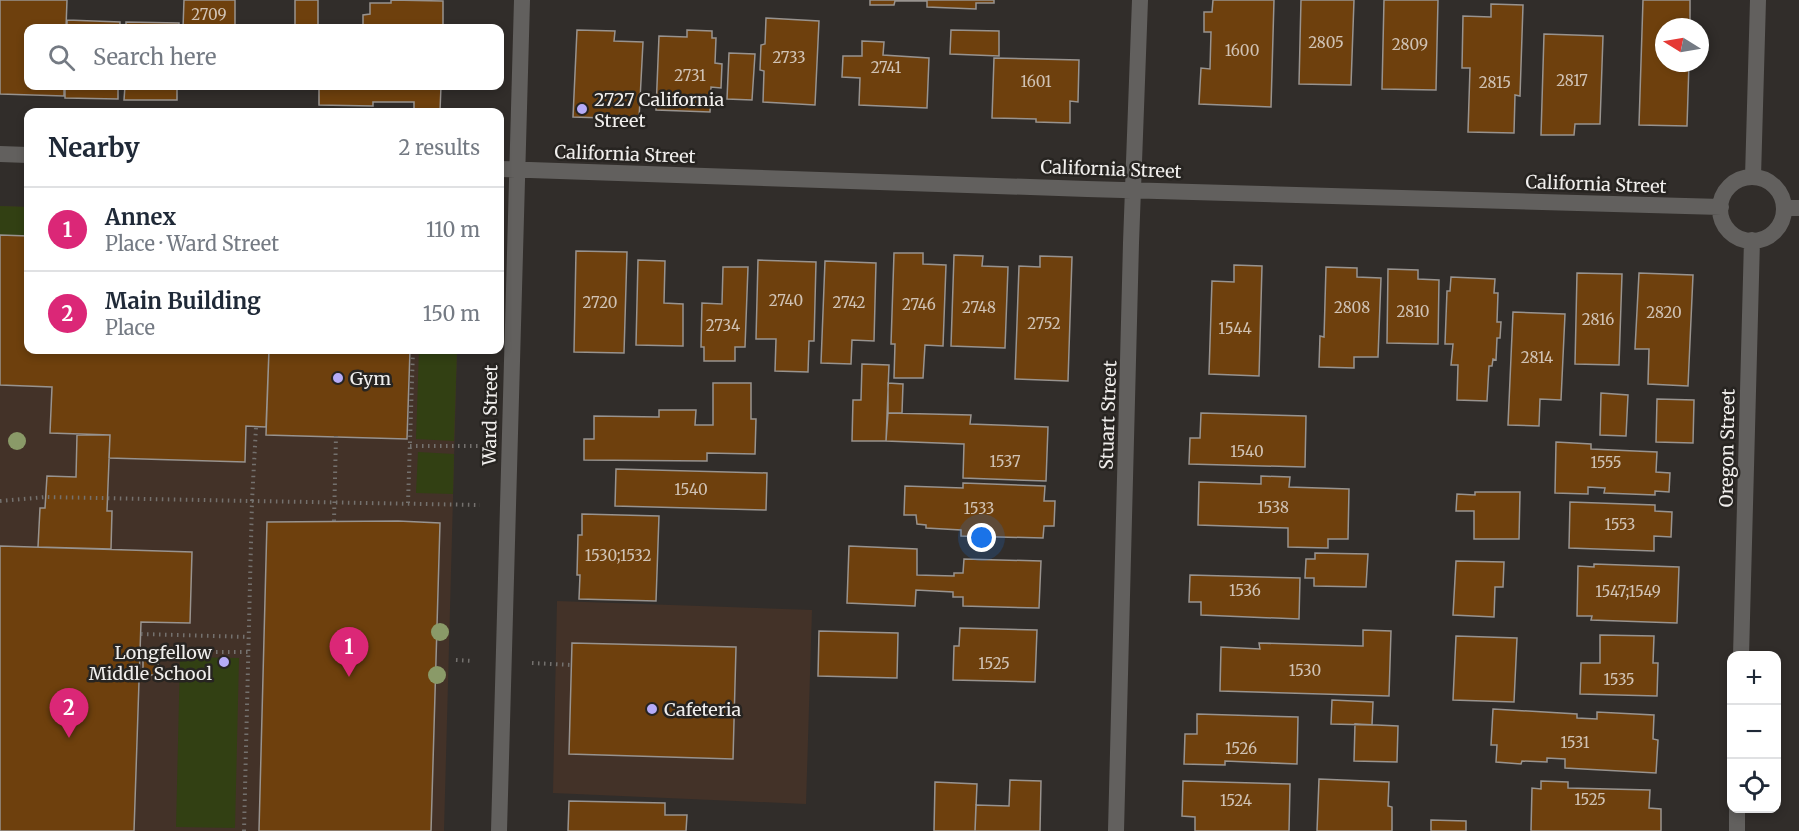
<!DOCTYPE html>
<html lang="en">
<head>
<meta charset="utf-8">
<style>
  body { margin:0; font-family:Merriweather,serif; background:#f2f2f3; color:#1f2937 }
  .controls { position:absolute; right:18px; bottom:18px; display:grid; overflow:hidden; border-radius:12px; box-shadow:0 3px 9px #0003 }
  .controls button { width:54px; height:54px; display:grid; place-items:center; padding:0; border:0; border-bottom:2px solid #e0e1e3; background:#fff; color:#1f2937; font:30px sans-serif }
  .compass { position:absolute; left:1655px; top:18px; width:54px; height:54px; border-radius:50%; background:#fff; box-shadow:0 3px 9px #0003; rotate:281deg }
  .you { position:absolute; left:982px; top:538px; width:21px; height:21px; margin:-15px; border:4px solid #fff; border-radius:50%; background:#1a73e8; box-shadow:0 0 0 9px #1a73e833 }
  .badge { display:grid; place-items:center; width:39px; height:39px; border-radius:50%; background:#db2777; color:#fff; font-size:20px; font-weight:700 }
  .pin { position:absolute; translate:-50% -50px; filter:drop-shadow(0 2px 3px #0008) }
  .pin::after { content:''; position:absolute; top:32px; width:21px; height:18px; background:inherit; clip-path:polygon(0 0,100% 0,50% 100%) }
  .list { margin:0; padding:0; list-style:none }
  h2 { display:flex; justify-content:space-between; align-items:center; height:78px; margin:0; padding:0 24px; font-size:26px }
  h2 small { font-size:20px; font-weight:400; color:#747a83 }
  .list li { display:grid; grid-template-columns:39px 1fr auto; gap:18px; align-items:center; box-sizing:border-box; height:84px; padding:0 24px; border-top:2px solid #e0e1e3 }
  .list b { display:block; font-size:22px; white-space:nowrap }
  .list p { margin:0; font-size:20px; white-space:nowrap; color:#747a83 }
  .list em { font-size:20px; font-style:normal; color:#747a83 }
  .icon { flex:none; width:33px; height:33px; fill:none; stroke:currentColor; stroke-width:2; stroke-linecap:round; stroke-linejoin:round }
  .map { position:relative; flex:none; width:1799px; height:831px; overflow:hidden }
  .search { position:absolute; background:#fff; box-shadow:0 3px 9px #0003; left:24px; top:24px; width:480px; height:66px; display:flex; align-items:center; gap:15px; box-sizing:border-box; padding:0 21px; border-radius:12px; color:#747a83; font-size:22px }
  .panel { position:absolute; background:#fff; box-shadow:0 3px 9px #0003; left:24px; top:108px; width:480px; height:246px; border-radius:12px }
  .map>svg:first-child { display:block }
</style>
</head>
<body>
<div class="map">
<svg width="1799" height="831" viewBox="0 0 1799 831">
  <rect width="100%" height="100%" fill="#312d2a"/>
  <path fill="#433228" d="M0,206l28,1v143h429l-13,481h-444z
    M557,601l255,9 -6,194 -253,-11z"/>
  <path fill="#324013" d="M0,206l28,1v29l-28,-1z
    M419,350h38l-3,91 -38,-2z
    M418,452l36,2 -1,40 -37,-1z
    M180,657l59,1 -4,170 -59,-1z"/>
  <path fill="#6e400d" stroke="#98938f" stroke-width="1.5" d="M0,0h67l-1,28h-38v58h36v10l-64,-2z
    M184,0h51v28h-52z
    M295,0h23v28h-23z
    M391,0l52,1v27h-80v-13l7,-1v-11h21z
    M870,0h124v3h-18v6l-49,-2v-6h-32l-1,4h-24z
    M1213,0h61l-3,107 -72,-3 2,-36 9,1 1,-37h-7v-20h8z
    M1301,0h53l-3,85 -52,-1z
    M1384,0h54l-2,90 -54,-1z
    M1643,0h47v27h-26v36h25l-2,63 -48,-1z
    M1491,4l32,1 -3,91 -5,-1 -1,38 -46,-1 2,-64h-8l1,-52 28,1z
    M766,18l53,3 -4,84 -52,-3 1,-31 -4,-1 1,-25 4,-1z
    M67,20l53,2v6h-53z
    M126,22l53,1v5h-53z
    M577,30l38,1 -1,10 29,1 -4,77 -66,-2z
    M687,30l25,1v7h4l-1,25 7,1 -1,24 -10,-1 -1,25 -54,-2 3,-74 28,1z
    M951,30l48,1v25l-49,-2z
    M1544,34l59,2 -3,88h-25l-1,11h-33z
    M862,41l22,1 -1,13 46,3 -2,50 -68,-3 1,-27 -18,-1 1,-21h19z
    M729,53l26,1 -3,46 -25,-1z
    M994,58l85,2 -1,42 -8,-1v22l-34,-1v-3l-44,-1z
    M65,86h53v13l-53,-1z
    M125,86h52v14h-53z
    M319,86h122l-1,25 -26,-1v-8h-41v4l-54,-1z
    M0,235l28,1v114h241l-3,77 -20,-1 -1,36 -136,-4 1,-23 -60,-2 2,-46 -52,-2z
    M576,251l51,1 -3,101 -50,-1z
    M894,253h29v11l23,1 -3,81 -18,-1 -2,33h-29l1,-34h-4z
    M954,255l29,1 -1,10 26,1 -3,81 -54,-2z
    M1040,256l32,1 -4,124 -53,-2 4,-113 21,1z
    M638,260l27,1 -1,42 19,1v42l-47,-1z
    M758,260l58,2 -2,79h-5l-1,31 -33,-1 1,-32h-20z
    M825,261l51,2 -2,78 -22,-1 -1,24 -30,-1z
    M1234,265l28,1 -3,110 -50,-2 3,-93 22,1z
    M723,267h25l-3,80h-10v14h-31v-14h-3l1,-44 20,1z
    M1326,267l31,1v9l24,1 -3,79h-24v11l-35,-1 1,-31 4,1z
    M1388,269l30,1v9l21,1 -1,64 -51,-1z
    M1577,273l45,1 -3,91 -44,-1z
    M1639,273l54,2 -5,111 -40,-2 1,-35h-14z
    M1451,277l44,2 -1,14h4l-1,29h4l-1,16h-3l-1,22 -3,-1 -1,7h-3l-2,35 -30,-1 1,-35h-7l2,-21h-8l2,-53h3z
    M1513,312l52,2 -4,86 -21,-1 -1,27 -31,-1z
    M269,350h141l-3,89 -141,-4z
    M862,364l27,1 -3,76h-34l1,-41h8z
    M713,383h38v36h5l-1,35 -48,-1v8l-123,-1v-21h10v-23l65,1v-7h37l-1,15h18z
    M888,383l15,1 -1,29h-14z
    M1601,393l27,2 -2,41 -26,-1z
    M1657,399l37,1 -1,43 -37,-1z
    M888,413l83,2 -1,9 78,3 -2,54 -83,-3 1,-34 -78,-3z
    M1201,413l105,3 -1,51 -116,-3 1,-26h10z
    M77,435h33l-3,76h5l-1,38 -73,-2 2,-39h5l2,-32 29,1z
    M1556,442l35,2v5l66,3 -1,20 14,1 -1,19 -14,-1v4l-51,-2 1,-5 -17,-1v7l-33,-1z
    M616,469l151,4 -1,37 -151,-4z
    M1261,476l29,1 -1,10 60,2 -1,50h-20v9l-40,-1v-19l-90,-3 1,-43 62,2z
    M963,483l82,3 -1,15h11l-1,25h-10l-1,12 -82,-2v-6l-35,-2v-3l-9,-1 -1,-9h-12l1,-29 58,2z
    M1475,492h45l-1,47h-45v-28h-18l1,-17 18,1z
    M1570,502l85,3v6l17,1 -1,25 -17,-1v15l-85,-3z
    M582,514l77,2 -3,85 -77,-2 1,-24h-3l1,-40h4z
    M398,521l42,2 -9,308h-172l8,-309z
    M0,546l192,6 -2,71 -49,-1 -7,209h-134z
    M849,546l68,3v26l37,1v-3h9l1,-14 77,2 -2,47 -76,-2v-9h-10v-5l-37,-2 -1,16 -68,-3z
    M1315,553l53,1 -2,33 -52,-1v-8h-9l1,-19h9z
    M1456,561l48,1 -1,25h-8l-1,30 -41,-2z
    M1594,564l85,3 -2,56 -86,-3 1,-4h-15l1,-50 16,1z
    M1190,575l110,3 -1,41 -98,-4v-13h-12z
    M960,628l77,2 -2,52 -82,-2 1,-34h5z
    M1363,630l28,1 -2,65 -169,-5 1,-44 39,2 -1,-6 104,3z
    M819,631l79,2 -1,45 -79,-2z
    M1600,635l54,1 -1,27h5l-1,33 -77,-2 1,-31h19z
    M1456,636l61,2 -3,64 -61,-2z
    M572,643l164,4 -3,112 -164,-5z
    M143,653h15v22h-15z
    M1332,700l41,2 -1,23 -41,-1z
    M1493,709l84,5v4l20,1v-7l57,3 -1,24 5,1 -2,33 -91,-5v-9l-18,-1v4l-25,-1 -1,3 -25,-2 1,-17h-6z
    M1197,714l101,3 -1,47 -72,-3v4l-41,-1 1,-30h12z
    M1355,724l43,2 -1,36 -43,-1z
    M1319,779l70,3 -1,24 4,1v24h-75z
    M1010,780l31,1 -1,50h-65l1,-26 33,1z
    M1183,781l107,3 -1,47h-94v-14l-13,-1z
    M1541,781l27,1v6l82,2 -1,18 12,1v22h-130l1,-43 9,1z
    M935,782l42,2 -2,47h-41z
    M569,801l96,2v12h22l-1,16h-118z
    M1431,820l35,1v10h-35z"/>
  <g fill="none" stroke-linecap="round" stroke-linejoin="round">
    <path stroke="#74716e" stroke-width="4" stroke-dasharray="1.5 4.5" stroke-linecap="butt" d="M410,446h71
      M0,501l46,-4 206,4 4,-74
      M408,503l5,-153
      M334,521l2,-85
      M141,634l108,3
      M180,652h68
      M456,660l17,1
      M532,663l39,2
      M244,831l8,-330 228,4"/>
    <path stroke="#62605e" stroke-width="16" d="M0,154l28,1
      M500,169l587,20 634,18
      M1753,177l5,-177
      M1720 209a32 32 0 1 1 64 0a32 32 0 1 1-64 0Z
      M1784,208h15
      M1741,656l11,-416
      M499,831l23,-831
      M1116,831l15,-588 9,-243
      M1737,831v-23"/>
  </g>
  <g fill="#8a9a68">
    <circle cx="17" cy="441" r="9"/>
    <circle cx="440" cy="632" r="9"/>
    <circle cx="437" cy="675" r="9"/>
  </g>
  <g fill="#b6acf8" stroke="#272421" stroke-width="2">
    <circle cx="582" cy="109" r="6"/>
    <circle cx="338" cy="378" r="6"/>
    <circle cx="224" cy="662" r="6"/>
    <circle cx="652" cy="709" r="6"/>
  </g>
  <g text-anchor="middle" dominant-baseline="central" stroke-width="5" stroke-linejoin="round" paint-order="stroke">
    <g font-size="15" fill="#d0c2b4">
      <text x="209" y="14">2709</text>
      <text x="1326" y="42">2805</text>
      <text x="1410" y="44">2809</text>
      <text x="1242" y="50">1600</text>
      <text x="789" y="57">2733</text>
      <text x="886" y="67">2741</text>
      <text x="690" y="75">2731</text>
      <text x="1572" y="80">2817</text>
      <text x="1036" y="81">1601</text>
      <text x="1495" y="82">2815</text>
      <text x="786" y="300">2740</text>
      <text x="600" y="302">2720</text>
      <text x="849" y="302">2742</text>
      <text x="919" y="304">2746</text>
      <text x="979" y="307">2748</text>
      <text x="1352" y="307">2808</text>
      <text x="1413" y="311">2810</text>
      <text x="1664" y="312">2820</text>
      <text x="1598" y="319">2816</text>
      <text x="1044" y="323">2752</text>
      <text x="723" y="325">2734</text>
      <text x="1235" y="328">1544</text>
      <text x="1537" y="357">2814</text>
      <text x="1247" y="451">1540</text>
      <text x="1005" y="461">1537</text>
      <text x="1606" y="462">1555</text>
      <text x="691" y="489">1540</text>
      <text x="1273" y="507">1538</text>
      <text x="979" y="508">1533</text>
      <text x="1620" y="524">1553</text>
      <text x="618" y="555">1530;1532</text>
      <text x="1245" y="590">1536</text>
      <text x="1628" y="591">1547;1549</text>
      <text x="994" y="663">1525</text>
      <text x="1305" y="670">1530</text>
      <text x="1619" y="679">1535</text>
      <text x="1575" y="742">1531</text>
      <text x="1241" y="748">1526</text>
      <text x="1590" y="799">1525</text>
      <text x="1236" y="800">1524</text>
    </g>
    <g font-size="18" fill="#f0eeec" stroke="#272421" text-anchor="start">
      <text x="594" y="99">2727 California<tspan x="594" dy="21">Street</tspan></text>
      <text x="350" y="378">Gym</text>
      <text x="212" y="652" text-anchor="end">Longfellow<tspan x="212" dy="21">Middle School</tspan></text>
      <text x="664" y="709">Cafeteria</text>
    </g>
    <g font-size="18" fill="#f0eeec" stroke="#272421">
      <text transform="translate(625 154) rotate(2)">California Street</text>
      <text transform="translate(1111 169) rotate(2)">California Street</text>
      <text transform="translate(1596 184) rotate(2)">California Street</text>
      <text transform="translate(490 415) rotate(-89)">Ward Street</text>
      <text transform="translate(1108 415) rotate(-88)">Stuart Street</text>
      <text transform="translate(1727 448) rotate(-89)">Oregon Street</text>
    </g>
  </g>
</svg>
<div class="controls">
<button>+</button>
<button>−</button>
<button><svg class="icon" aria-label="locate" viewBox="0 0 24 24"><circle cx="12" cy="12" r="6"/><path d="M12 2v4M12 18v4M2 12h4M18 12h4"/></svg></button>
</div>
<svg class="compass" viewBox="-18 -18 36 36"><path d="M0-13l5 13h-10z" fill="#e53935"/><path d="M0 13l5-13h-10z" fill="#747a83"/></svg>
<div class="you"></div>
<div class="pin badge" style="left:349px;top:677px">1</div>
<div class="pin badge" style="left:69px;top:738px">2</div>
<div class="search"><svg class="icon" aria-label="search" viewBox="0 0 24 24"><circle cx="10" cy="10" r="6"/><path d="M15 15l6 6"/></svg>Search here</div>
<section class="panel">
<h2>Nearby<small>2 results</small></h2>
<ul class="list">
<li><span class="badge">1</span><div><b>Annex</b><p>Place · Ward Street</p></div><em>110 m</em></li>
<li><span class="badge">2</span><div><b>Main Building</b><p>Place</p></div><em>150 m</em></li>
</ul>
</section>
</div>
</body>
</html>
